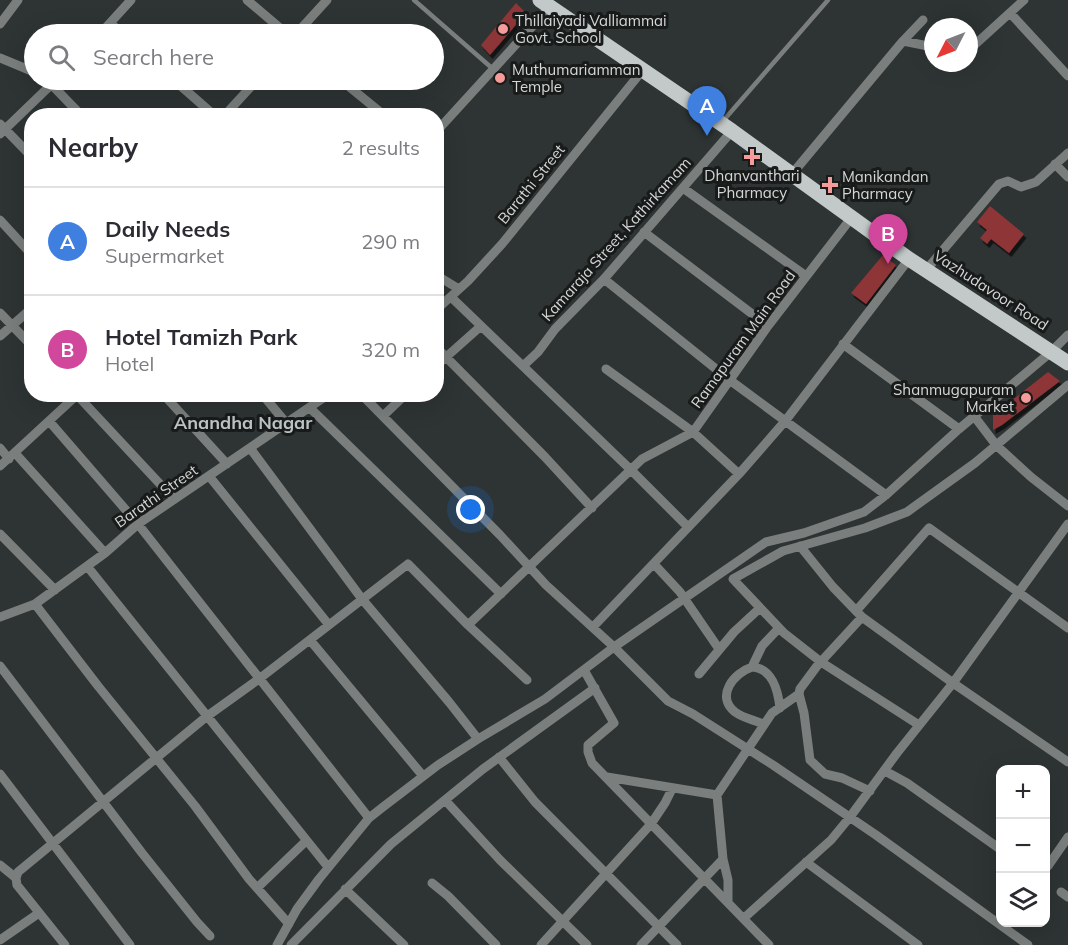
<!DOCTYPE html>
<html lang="en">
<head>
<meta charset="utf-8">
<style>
  body { margin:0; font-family:Mulish,sans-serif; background:#f7f7f7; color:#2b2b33 }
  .controls { position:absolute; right:18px; bottom:18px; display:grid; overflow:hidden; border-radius:12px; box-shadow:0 6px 24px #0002 }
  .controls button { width:54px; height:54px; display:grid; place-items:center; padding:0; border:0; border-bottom:2px solid #e1e1e2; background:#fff; color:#2b2b33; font:30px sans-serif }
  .compass { position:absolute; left:924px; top:18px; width:54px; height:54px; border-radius:50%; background:#fff; box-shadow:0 6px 24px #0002; rotate:228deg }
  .you { position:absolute; left:471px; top:510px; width:21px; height:21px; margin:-15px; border:4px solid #fff; border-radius:50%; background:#1a73e8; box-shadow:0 0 0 9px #1a73e833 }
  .badge { display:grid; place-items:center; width:39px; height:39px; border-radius:50%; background:#865d61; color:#fff; font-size:20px; font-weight:700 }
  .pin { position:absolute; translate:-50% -50px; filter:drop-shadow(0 2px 3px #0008) }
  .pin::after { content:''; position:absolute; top:32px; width:21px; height:18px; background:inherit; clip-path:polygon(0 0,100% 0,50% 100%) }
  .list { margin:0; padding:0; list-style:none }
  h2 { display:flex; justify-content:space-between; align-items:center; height:78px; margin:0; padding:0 24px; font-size:26px }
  h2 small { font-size:20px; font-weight:400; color:#7c7c81 }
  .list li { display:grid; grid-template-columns:39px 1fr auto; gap:18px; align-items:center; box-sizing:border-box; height:108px; padding:0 24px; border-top:2px solid #e1e1e2 }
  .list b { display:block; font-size:22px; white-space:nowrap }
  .list p { margin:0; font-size:20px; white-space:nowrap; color:#7c7c81 }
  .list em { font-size:20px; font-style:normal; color:#7c7c81 }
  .icon { flex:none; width:33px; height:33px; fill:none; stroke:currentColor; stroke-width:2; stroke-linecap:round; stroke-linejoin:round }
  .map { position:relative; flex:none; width:1068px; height:945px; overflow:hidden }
  .search { position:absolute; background:#fff; box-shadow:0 6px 24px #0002; left:24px; top:24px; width:420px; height:66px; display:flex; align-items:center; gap:15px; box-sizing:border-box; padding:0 21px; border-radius:33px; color:#7c7c81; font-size:22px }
  .panel { position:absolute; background:#fff; box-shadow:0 6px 24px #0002; left:24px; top:108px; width:420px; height:294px; border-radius:24px }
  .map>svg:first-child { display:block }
</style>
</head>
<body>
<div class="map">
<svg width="1068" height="945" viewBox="0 0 1068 945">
  <defs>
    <filter id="shadow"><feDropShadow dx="2.5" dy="4" stdDeviation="0" flood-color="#0009"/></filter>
  </defs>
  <rect width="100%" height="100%" fill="#2d3433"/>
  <path fill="#8e3438" filter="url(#shadow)" d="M516,3l10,10 -36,42 -9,-10z
    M990,206l34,28 -15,19 -18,-14 -4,5 -7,-6 7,-8 -10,-8z
    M883,255l13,10 -30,39 -15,-11z
    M1048,372l12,9 -58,44 -9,5v-15z"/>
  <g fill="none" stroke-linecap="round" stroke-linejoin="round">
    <path stroke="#7a7e7d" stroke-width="4.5" d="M414,0l79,69
      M723,121l105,-121"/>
    <path stroke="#7a7e7d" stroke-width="9" d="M247,0l40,34
      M1010,13l58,63
      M110,23l13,11
      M0,24l18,-24
      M100,34l31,-34
      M296,34l31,-34
      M903,41l20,-21
      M969,50l55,-50
      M0,58l34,14
      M174,80l41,36
      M341,80l44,36
      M48,81l34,35
      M224,116l33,-36
      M0,124l32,33
      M436,132l114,-125
      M0,134l56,-54
      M1055,164l13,13
      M792,174l111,-133 30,6
      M683,188l123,88
      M0,220l32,35
      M644,232l124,94
      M927,269l72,-85 9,-3 13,6 15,-5 32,-29
      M436,275l23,14
      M604,279l127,102 155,114
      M451,297l180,173 56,56
      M436,310l32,-29 34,-37 140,-173
      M0,313l32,33
      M0,336l32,-28
      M843,344l116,85
      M436,347l109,110 47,51
      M436,366l45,-40
      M523,366l15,-14 17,-23 49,-50 128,-148
      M606,369l87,63 46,42
      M76,394l98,105
      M163,394l64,70
      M262,394l25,30
      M361,394l139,141 46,50 68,62 54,54 25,13 80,51 103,70 152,110
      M310,408l191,186
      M383,416l23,-22
      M974,416l22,29 35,32 37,29
      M49,421l89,103 231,294
      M0,448l9,11
      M250,448l112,151 87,103 29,37
      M15,453l90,100
      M0,466l77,-71
      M209,476l120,149
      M0,534l55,56
      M800,546l33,41 29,30 91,66 115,79
      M654,564l26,28 39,57
      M87,566l241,301
      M35,604l63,82 97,120 54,73 40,45
      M856,611l73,-83 139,100
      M0,617l35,-13 70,-51 33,-29 191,-130
      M862,617l-45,49 -17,23 -1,5 5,19 6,47 15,14 17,4 28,13
      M468,625l174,-166 51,-27 75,-106 84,-109
      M593,627l146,-153 47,-54 123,-161
      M310,640l113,136
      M0,666l142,187 55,69 13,14
      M752,667l10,-21 17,-18
      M584,670l30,53 -26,22v7l4,11 177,182
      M699,674l35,-42 26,-24
      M763,724c-9,-4 -20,-6 -28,-12 -20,-16 -1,-39 17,-45 21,1 26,24 28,41
      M919,725l-98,-63 -37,-29 -51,-54 50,-28 82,-23 42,-16 68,-49 93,-78
      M499,757l36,45 142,143
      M885,771l22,12 93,66
      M0,774l130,171
      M607,777l110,18
      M445,800l55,60 87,85
      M806,862l112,83
      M0,865l16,13
      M1048,866l20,-29
      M432,883l16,13 48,49
      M257,888l49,-47
      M345,889l59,56
      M1061,892l7,5
      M728,901v-21l-5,-21 -6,-64 55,-82 27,-19
      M744,918l87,-78 19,-23 47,-64 56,-70 115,-159
      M0,940l39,-27
      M65,945l-48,-60 -1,-7 2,-6 188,-155 53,-38 149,-115 60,61 59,55
      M277,945l20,-36 22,-30 50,-61 14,-11 55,-42 40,-26 67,-40 69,-52 152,-105 38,-9 60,-21 22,-17 73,-66 92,-77 17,-17
      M291,945l100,-101 92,-75 112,-81
      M541,945l110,-121 14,-21 7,-14
      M641,945l82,-86"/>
    <path stroke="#c2c9c8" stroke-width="15" d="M540,0l192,131 177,128 159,104"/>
  </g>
  <g fill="#f59b9a" stroke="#181b1a" stroke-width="2">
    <circle cx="503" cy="29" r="6"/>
    <circle cx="500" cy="78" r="6"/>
    <path d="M749 148h6v6h6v6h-6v6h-6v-6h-6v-6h6z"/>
    <path d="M827 176h6v6h6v6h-6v6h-6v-6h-6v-6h6z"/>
    <circle cx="1026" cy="398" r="6"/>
  </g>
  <g text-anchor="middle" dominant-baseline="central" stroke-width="6" stroke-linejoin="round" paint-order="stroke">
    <g font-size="15" fill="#d3d7d6" stroke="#181b1a" text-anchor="start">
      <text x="515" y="20">Thillaiyadi Valliammai<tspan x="515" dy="17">Govt. School</tspan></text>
      <text x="512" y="69">Muthumariamman<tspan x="512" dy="17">Temple</tspan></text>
      <text x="752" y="175" text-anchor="middle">Dhanvanthari<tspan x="752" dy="17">Pharmacy</tspan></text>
      <text x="842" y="176">Manikandan<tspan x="842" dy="17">Pharmacy</tspan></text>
      <text x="1014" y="389" text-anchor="end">Shanmugapuram<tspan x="1014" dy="17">Market</tspan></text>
    </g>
    <g font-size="15" fill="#d3d7d6" stroke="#181b1a">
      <text transform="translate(531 184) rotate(-51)">Barathi Street</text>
      <text transform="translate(616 239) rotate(-48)">Kamaraja Street, Kathirkamam</text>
      <text transform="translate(991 290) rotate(33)">Vazhudavoor Road</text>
      <text transform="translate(743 339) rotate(-54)">Ramapuram Main Road</text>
      <text transform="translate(156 496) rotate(-35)">Barathi Street</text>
    </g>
    <g font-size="18" font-weight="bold" fill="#bdc5c4" stroke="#181b1a">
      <text x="243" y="422">Anandha Nagar</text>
    </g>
  </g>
</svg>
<div class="controls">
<button>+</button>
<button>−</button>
<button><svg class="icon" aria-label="layers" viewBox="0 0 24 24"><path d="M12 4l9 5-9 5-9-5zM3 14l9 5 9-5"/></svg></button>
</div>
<svg class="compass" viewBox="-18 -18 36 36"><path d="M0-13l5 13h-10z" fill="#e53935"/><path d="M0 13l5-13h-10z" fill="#7c7c81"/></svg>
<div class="you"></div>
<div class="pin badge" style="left:707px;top:136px;background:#3f7fe0">A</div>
<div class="pin badge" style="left:888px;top:264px;background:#d1479c">B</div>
<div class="search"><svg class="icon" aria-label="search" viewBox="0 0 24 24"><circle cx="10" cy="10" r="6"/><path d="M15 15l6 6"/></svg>Search here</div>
<section class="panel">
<h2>Nearby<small>2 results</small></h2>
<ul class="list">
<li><span class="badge" style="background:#3f7fe0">A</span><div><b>Daily Needs</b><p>Supermarket</p></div><em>290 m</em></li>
<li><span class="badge" style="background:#d1479c">B</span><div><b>Hotel Tamizh Park</b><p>Hotel</p></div><em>320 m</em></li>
</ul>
</section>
</div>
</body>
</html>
